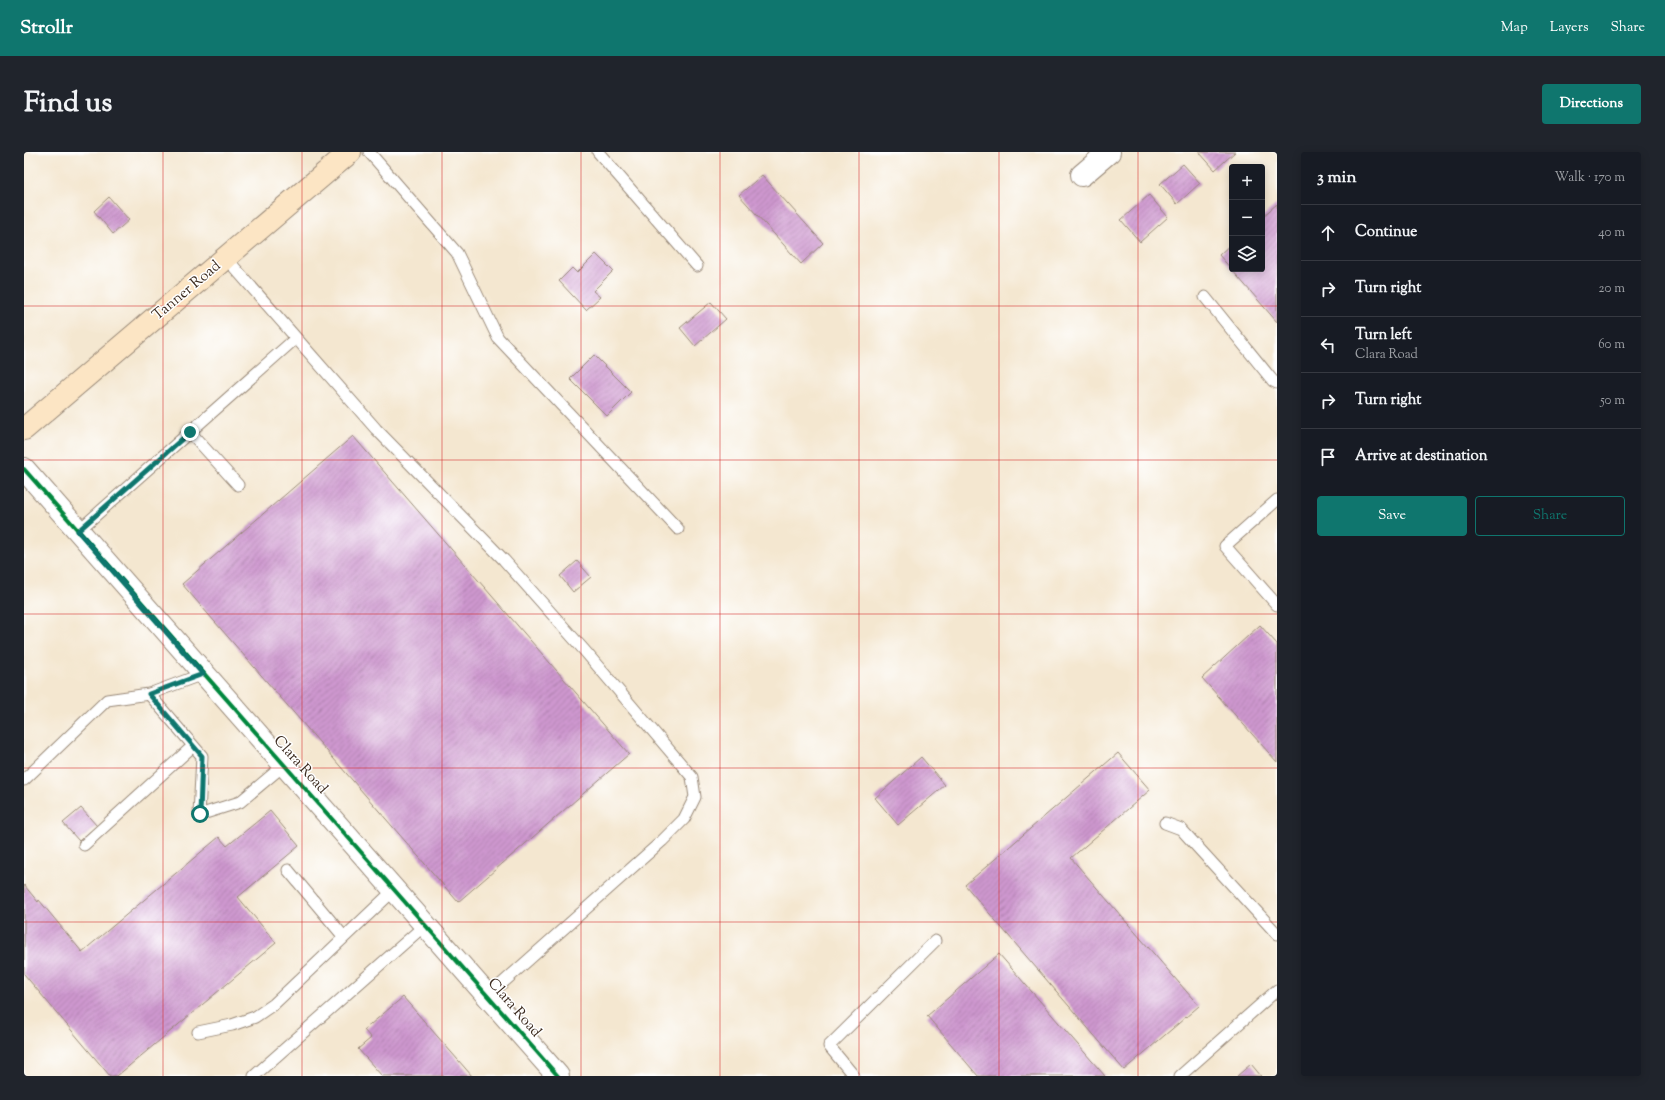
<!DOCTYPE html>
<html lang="en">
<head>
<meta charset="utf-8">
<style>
  body { margin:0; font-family:"Sorts Mill Goudy",serif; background:#20242c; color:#f1f3f6 }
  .controls { position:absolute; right:12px; top:12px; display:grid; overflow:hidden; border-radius:4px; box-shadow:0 2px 10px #0003 }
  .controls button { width:36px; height:36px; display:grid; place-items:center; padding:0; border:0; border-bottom:1px solid #363941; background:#171b24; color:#f1f3f6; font:20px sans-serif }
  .stop { position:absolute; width:12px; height:12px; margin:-9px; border:3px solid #0f766e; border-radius:50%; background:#fff }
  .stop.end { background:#0f766e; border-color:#fff; box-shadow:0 1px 4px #0008 }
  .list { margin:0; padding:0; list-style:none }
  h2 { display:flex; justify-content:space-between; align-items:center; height:52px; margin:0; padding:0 16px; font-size:17px }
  h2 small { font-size:13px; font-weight:400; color:#9ea1a6 }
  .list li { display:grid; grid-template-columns:26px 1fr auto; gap:12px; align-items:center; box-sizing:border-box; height:56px; padding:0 16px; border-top:1px solid #363941 }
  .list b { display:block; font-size:15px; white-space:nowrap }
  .list p { margin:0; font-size:13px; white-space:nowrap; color:#9ea1a6 }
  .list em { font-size:13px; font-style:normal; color:#9ea1a6 }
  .actions { display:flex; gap:8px; padding:12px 16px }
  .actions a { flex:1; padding:9px 0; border:1px solid #0f766e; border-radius:4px; text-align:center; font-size:14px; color:#0f766e }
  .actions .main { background:#0f766e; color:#fff }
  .icon { flex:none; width:22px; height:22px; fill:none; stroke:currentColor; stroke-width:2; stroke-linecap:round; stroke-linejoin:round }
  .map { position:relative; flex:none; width:1253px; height:924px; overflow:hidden; border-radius:4px }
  header { display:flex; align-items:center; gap:24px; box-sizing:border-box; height:56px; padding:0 20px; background:#0f766e; color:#fff }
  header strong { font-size:19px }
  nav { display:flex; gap:22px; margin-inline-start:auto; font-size:14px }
  .intro { display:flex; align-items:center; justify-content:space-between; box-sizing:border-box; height:96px; padding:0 24px }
  h1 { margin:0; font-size:28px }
  .button { padding:10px 18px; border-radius:4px; background:#0f766e; color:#fff; font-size:14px; font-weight:700 }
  main { display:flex; gap:24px; padding:0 24px }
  aside { flex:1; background:#171b24; border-radius:4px; box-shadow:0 2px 10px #0003 }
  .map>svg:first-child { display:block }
</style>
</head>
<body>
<header>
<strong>Strollr</strong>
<nav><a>Map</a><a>Layers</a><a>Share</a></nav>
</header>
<div class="intro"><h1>Find us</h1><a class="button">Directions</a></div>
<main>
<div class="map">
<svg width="1253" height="924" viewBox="0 0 1253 924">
  <defs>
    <pattern id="building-hatch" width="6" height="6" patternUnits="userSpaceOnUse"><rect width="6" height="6" fill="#ce97cf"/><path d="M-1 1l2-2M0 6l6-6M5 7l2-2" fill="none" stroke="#a87ba7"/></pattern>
  </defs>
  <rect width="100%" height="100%" fill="#fff"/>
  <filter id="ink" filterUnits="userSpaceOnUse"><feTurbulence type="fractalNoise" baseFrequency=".025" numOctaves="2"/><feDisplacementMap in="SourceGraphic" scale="8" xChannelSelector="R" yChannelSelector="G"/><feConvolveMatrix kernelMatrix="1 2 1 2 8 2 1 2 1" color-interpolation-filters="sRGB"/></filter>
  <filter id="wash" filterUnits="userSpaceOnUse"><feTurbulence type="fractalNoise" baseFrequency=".012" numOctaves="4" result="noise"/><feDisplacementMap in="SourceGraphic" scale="16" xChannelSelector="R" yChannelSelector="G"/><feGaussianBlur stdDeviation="0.9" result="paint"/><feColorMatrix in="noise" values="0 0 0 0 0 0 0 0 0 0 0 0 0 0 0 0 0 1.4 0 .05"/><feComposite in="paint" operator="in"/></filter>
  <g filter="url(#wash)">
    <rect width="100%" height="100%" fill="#f4e7d0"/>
    <g id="blocks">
      <path fill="url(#building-hatch)" d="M1175,0h36l-20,18z
        M1159,12l17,19 -23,21 -17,-20z
        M738,23l61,68 -22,21 -62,-69z
        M1125,43l19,22 -28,25 -19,-22z
        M85,45l20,23 -16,14 -19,-23z
        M1253,52v118l-58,-67 13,-12v26h30v-52z
        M572,102l17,17 -20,20 7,6 -14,13 -27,-29 13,-13 5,5z
        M687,150l15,17 -31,27 -15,-18z
        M570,203l37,37 -24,24 -37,-37z
        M329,284l276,318 -171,148 -276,-318z
        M553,409l14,16 -18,15 -13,-16z
        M1236,473l17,19v118l-75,-84z
        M1094,601l32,37 -79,68 128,148 -75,64 -159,-185z
        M897,605l24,28 -47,40 -23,-27z
        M57,656l16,18 -18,15 -16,-18z
        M246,659l29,35 -61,51 38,46 -159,133h-7l-86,-102v-89l14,17 1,-2 43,52 137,-115 8,9z
        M975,802l106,122h-127l-51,-60z
        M379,845l69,79h-90l-24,-27 13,-11 -7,-8z
        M1227,912l10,12h-24z"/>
    </g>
  </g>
  <g filter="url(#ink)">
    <use href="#blocks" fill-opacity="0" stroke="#988877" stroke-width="1"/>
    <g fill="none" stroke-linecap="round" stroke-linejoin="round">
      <defs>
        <path id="service" d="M345,0l88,101 41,85 180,191
          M574,0l99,114
          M202,106l150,171 128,131 80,90 108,127 3,20 -11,22 -22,22 -174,155
          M1181,145l68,84 4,2
          M166,280l48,53
          M1253,348l-52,46 52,59
          M54,379l218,-193
          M125,542l53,62 -3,59 41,-13 44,-37
          M0,628l83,-80 42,-6 54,-20
          M1141,671l16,6 96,105
          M60,693l109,-99
          M264,718l56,67
          M174,880l34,-7 23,-8 19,-13 120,-114
          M230,924l171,-151
          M830,924l-25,-30 106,-105
          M1156,924l97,-86"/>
        <path id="minor" d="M1058,23l27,-23
          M0,317l534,607"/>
        <path id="secondary" d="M0,277l326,-277"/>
      </defs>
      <use href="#service" stroke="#988877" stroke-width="13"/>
      <use href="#minor" stroke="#988877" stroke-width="24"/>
      <use href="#secondary" stroke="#988877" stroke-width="24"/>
      <use href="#service" stroke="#fff" stroke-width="11"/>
      <use href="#minor" stroke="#fff" stroke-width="22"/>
      <use href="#secondary" stroke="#fce5c4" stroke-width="22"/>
      <defs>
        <path id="cycleway" d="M0,317l534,607"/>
      </defs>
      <use href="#cycleway" stroke="#fff" stroke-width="6"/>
      <use href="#cycleway" stroke="#00873e" stroke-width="4"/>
    </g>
  </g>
  <g fill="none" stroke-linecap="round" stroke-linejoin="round" filter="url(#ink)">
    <path stroke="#0f766e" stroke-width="5" d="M166,280l-112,99 125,143 -54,20 53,62 -2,58"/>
  </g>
  <path fill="none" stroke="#d62828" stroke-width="1" stroke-opacity="0.55" d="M139,0v924M278,0v924M418,0v924M557,0v924M696,0v924M835,0v924M975,0v924M1114,0v924M0,154h1253M0,308h1253M0,462h1253M0,616h1253M0,770h1253"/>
  <g text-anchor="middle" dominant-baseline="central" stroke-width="3" stroke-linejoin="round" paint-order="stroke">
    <g font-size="15" fill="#3b2a1e" stroke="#fff">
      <text transform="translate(163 139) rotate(-40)">Tanner Road</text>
      <text transform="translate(276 613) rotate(48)">Clara Road</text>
      <text transform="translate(490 856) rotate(49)">Clara Road</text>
    </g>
  </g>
</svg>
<div class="controls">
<button>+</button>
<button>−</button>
<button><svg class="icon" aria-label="layers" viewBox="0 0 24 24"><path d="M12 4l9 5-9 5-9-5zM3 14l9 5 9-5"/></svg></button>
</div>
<div class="stop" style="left:176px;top:662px"></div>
<div class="stop end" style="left:166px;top:280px"></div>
</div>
<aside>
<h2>3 min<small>Walk · 170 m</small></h2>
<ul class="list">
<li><svg class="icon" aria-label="ahead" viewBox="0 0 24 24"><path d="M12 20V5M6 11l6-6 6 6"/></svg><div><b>Continue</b></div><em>40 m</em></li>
<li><svg class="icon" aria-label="right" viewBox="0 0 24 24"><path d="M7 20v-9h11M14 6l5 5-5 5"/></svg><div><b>Turn right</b></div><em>20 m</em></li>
<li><svg class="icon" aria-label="left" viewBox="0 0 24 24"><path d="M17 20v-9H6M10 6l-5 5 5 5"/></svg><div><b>Turn left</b><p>Clara Road</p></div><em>60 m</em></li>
<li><svg class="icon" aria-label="right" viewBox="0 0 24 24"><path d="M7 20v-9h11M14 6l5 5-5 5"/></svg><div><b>Turn right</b></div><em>50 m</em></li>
<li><svg class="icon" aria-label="arrive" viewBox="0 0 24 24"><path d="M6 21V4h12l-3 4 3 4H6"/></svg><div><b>Arrive at destination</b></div></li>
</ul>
<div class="actions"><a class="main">Save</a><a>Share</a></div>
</aside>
</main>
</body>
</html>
